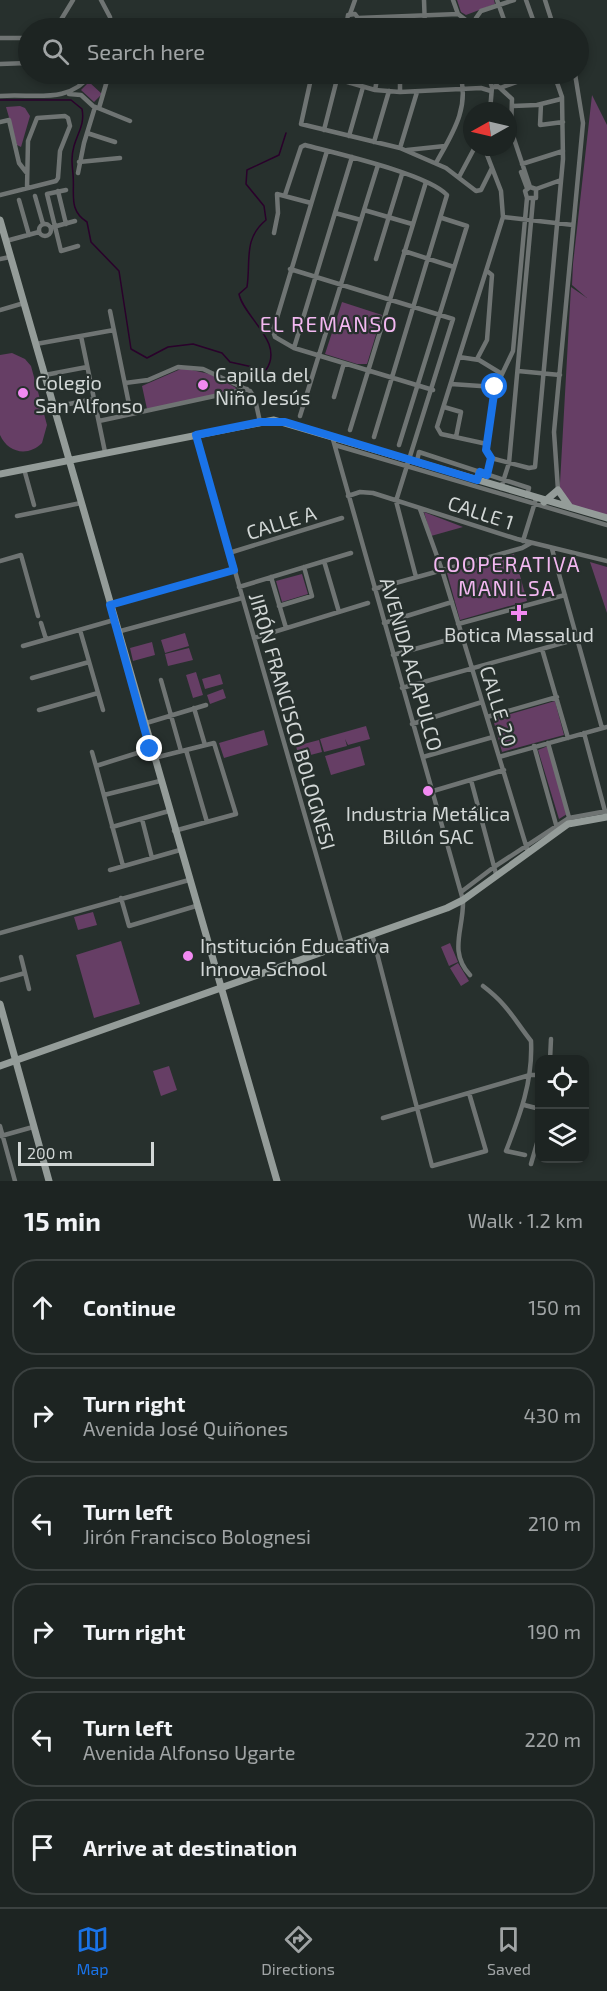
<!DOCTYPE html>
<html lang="en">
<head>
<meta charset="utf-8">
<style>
  body { margin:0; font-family:"Exo 2",sans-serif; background:#2a302f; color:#f1f3f6 }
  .controls { position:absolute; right:18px; bottom:18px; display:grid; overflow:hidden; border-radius:12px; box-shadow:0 3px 9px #0003 }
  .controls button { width:54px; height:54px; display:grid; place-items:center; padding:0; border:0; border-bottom:2px solid #3b4140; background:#1d2422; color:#f1f3f6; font:30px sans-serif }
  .compass { position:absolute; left:463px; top:102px; width:54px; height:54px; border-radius:50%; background:#1d2422; box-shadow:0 3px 9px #0003; rotate:262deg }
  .scale { position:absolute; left:18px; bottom:15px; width:136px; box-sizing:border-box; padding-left:6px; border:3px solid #d2d7d6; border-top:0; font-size:16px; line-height:21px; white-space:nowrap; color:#d2d7d6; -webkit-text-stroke:4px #27302d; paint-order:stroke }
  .stop { position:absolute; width:18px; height:18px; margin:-14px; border:4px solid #1a73e8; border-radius:50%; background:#fff }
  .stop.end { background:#1a73e8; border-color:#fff; box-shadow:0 2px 6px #0008 }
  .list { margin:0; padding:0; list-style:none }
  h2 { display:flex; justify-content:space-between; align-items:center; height:78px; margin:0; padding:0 24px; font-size:26px }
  h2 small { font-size:20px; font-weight:400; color:#a0a4a5 }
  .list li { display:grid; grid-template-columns:39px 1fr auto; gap:18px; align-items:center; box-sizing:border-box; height:96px; margin:0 12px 12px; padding:0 12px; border:2px solid #3b4140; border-radius:24px }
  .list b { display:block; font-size:22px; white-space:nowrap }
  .list p { margin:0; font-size:20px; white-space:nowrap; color:#a0a4a5 }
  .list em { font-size:20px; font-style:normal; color:#a0a4a5 }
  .icon { flex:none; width:33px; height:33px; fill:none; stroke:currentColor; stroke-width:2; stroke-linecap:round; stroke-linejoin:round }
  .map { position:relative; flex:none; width:607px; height:1181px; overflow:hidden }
  .search { position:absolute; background:#1d2422; box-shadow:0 3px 9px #0003; left:18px; right:18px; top:18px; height:66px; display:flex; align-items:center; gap:15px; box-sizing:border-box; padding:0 21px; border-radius:33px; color:#a0a4a5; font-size:22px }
  .sheet { height:726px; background:#1d2422 }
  nav { display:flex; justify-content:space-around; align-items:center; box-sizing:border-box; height:84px; border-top:2px solid #3b4140; background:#1d2422; font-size:16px; color:#a0a4a5 }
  nav a { display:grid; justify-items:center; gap:3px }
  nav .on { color:#1a73e8 }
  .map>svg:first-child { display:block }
</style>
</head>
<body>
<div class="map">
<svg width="607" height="1181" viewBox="0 0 607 1181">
  <rect width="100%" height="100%" fill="#27302d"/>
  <path fill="#663e65" d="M457,0h37l1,4 -29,11 -5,-3z
    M89,82l13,12 -8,8 -13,-12z
    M592,95l15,30v390l-34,-8 -13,-18v-6l11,-196 16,11 -15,-13 1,-21z
    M20,106l5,2 5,8 -9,31 -4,-2 -11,-38z
    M342,302l40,13 -15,49h-10l-32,-10z
    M12,353l13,6 6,7 16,59 -5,18c-14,14 -34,10 -42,-8v-80z
    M183,368l31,7 22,13 -2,3 -87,18 -5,-23z
    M424,512l39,15 -32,9z
    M514,554l13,47 -67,19 -13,-47z
    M590,562l17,5v46z
    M302,574l6,20 -26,8 -6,-21z
    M185,633l4,13 -24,7 -4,-13z
    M152,642l3,13 -22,6 -3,-13z
    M189,648l4,12 -25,6 -3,-12z
    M196,672l7,23 -10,3 -7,-23z
    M220,674l3,10 -18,5 -3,-10z
    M223,689l3,9 -16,6 -3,-9z
    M555,701l9,34 -62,17 -9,-33z
    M366,726l4,13 -22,6 -3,-6 2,7 -23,6 -4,-13z
    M264,730l4,15 -44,13 -5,-15z
    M319,740l3,12 -23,6 -3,-12z
    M360,746l5,19 -34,10 -6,-19z
    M548,746l19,68 -8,5 -21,-69z
    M93,912l4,13 -19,5 -4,-13z
    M121,941l19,63 -46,14 -18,-63z
    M450,943l8,19 -9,4 -8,-19z
    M458,963l11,18 -8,5 -11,-18z
    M169,1066l8,24 -16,6 -8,-25z"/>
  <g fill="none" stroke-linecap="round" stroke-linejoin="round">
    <path stroke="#2a012b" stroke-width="1.5" d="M0,100h71l11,9c3,15 -4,23 -8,37 -3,11 -2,18 -1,28 2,20 -5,36 14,48l4,20 28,29 12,78 16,9 21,-11 25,-3 29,9 8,9 36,8c19,-28 -22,-52 -27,-76l8,-7c4,-27 -4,-48 19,-67l-2,-14 -18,-22 1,-14 32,-15 7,-22"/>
    <path stroke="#6f7473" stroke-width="4.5" d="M101,0l9,17 1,11
      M424,0l1,28
      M453,0l5,14
      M497,0l10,28
      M526,0l10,28
      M545,0l9,28
      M350,14l5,-14
      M399,17v11
      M349,23h7l2,-5 100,-4 13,10 2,4
      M56,28l17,-28
      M346,28l2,-13 7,-1 3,4
      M387,28l3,-11
      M478,28l-2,-10 5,-7 33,-11
      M0,38h28
      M0,64l28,-1
      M312,74l-11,50 99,24 46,20 30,23 5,-1 11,-22
      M320,74l55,16 25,2 81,-4 10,3
      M400,74v18
      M488,74l4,13
      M493,74l4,12
      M350,83l4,-9
      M500,88l39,-14
      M375,90l3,-16
      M69,94l12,1 12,11 37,15
      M0,96c33,-3 69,9 91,-22
      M541,104l-1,21 23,-3
      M513,106l24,-1 24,-6
      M99,108l10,-34
      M490,111l2,-24h7l13,12 -1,31 19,57
      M0,122l9,-2 10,43 7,9
      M324,130l13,-51
      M87,133l28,9
      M349,136l14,-49
      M374,142l15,-51
      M484,147l17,44 2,26 -66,210 4,7 46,10
      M400,148l17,-56
      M407,150l38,-4
      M327,151l-54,180 2,6 19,11 139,42
      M79,162l41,-4
      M436,163c16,-29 34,-55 24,-89
      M522,164l41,-13
      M521,172l6,16
      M78,173l6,-30 11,-36
      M459,177l16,-30
      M536,189l25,-9
      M66,190l-19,4 14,57 17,-5
      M58,191l8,33
      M0,195l56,-14 2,-3 2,-27 10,-25 -2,-8 -3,-2 -28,2 -9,23 -1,47
      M285,195l16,-48 4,-2c30,8 123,29 142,50l-73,242
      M35,196l8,28
      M19,200l10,35
      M364,210l48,14
      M335,213l26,7
      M503,217l70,8
      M39 230a6 6 0 1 1 12 0a6 6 0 1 1-12 0Z
      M53,227l22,-6
      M274,233l4,-20 -1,-19 34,9
      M6,241l33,-9
      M404,251l50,16
      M0,259l10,-2
      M376,259l26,-85
      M290,269l163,50 -57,182 20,76
      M0,310l24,-7
      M110,311l21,103
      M81,336l24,116
      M36,344l78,-14
      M294,348l58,-191
      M459,357l20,3 23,14
      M477,359l10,-19 5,-65 -5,-4
      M518,371l42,4
      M45,375l42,-8
      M125,383l23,-3 30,-13 25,2 47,22 5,8 5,23
      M451,384l44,3
      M334,397l10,-34
      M54,407l40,-8
      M444,407l17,5 -5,25
      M300,416l78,-251
      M99,421l148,-32
      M350,430l76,-248
      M196,435l146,510
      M332,436l131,464c1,29 -15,51 7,75
      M335,445l272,80
      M399,445l68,-219 -25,-8
      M491,458l38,10 6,-1 28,-308 -1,-62 -8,-23
      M417,461l2,-9 110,36 -2,8
      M24,469l10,36
      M487,475l4,-17 -5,-8 8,-59 19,-40 14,-153 -2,-7 5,-4 6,2v9h-9
      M501,488l8,-25 24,-263
      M558,490l-4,-58 29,-309 -8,-49
      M348,496l12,-4 13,1 144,46 90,22
      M420,509l22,61 86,282
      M17,516l64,-13
      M523,541l13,-42
      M552,549l50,179
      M229,553l113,-35
      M0,561l21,-6 17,61
      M324,561l15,51
      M271,577l15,51
      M239,587l112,-34
      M374,589l148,-41 9,-5
      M110,605l124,-35
      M279,606l33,-10 -8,-29
      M41,623l5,16
      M384,623l68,-21
      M458,624l107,-29
      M80,630l23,80
      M117,632l125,-34
      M254,638l114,-35
      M23,646l91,-26
      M542,649l26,89
      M393,655l69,-19
      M32,678l57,-16
      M161,680l20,71
      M402,688l175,-49
      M194,708l11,37
      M39,710l59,-17
      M487,717l70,-20
      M143,724l63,-19
      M412,724l70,-22
      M584,733l22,82
      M548,743l22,78
      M534,746l23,82
      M186,750l21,72
      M92,752l4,14
      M423,757l70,-20
      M499,757l108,-30
      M154,758l60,-15 22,71 -62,17
      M471,780l25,94
      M433,791l71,-21
      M104,795l56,-14
      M142,819l10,39
      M112,827l57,-16
      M123,866l-27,-100 54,-17
      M110,870l70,-20
      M461,892l33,-25 75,-49 38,-7
      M121,898l8,28 67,-20
      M0,933l189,-53
      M372,934l60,232 54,-15 -17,-58
      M21,957l8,32
      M0,980l25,-7
      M483,986c25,19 30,32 48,55 2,40 -11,74 -25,110l19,4
      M550,1060l1,-21
      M524,1105l16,4
      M383,1118l147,-43h10
      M0,1126l15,55
      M1,1136l32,-9
      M547,1158h6
      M531,1164l9,-31"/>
    <path stroke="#949c99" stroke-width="7" d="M0,220l277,961
      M0,474l274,-54 333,98
      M544,502l14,-12 12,17
      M0,1004l49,177
      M0,1066l447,-158 16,-8 105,-76 39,-7"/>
  </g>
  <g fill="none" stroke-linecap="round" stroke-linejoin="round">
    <path stroke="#1a73e8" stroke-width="8" d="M150,749l-40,-144 124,-35 -38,-135 64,-13h25l192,58 3,-8 7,3 4,-17 -5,-8 9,-63"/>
  </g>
  <g fill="#f28af2" stroke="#27302d" stroke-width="2">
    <circle cx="203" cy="385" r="6"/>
    <circle cx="23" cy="393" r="6"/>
    <path d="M516 604h6v6h6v6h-6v6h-6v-6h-6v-6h6z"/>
    <circle cx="428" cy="791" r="6"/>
    <circle cx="188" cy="956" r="6"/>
  </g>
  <g text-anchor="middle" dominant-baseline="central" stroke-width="4.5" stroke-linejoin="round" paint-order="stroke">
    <g font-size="20" fill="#d2d7d6" stroke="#27302d" text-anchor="start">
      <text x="215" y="374">Capilla del<tspan x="215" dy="23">Niño Jesús</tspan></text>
      <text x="35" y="382">Colegio<tspan x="35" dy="23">San Alfonso</tspan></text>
      <text x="519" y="634" text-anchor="middle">Botica Massalud</text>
      <text x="428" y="813" text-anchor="middle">Industria Metálica<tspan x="428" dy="23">Billón SAC</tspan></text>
      <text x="200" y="945">Institución Educativa<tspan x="200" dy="23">Innova School</tspan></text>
    </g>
    <g font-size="20" fill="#d2d7d6" stroke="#27302d">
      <text transform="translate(481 512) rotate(18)">CALLE 1</text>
      <text transform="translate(281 522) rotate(-17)">CALLE A</text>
      <text transform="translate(412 664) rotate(74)">AVENIDA ACAPULCO</text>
      <text transform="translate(499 706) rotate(73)">CALLE 20</text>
      <text transform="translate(293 721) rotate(74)">JIRÓN FRANCISCO BOLOGNESI</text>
    </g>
    <g font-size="21" letter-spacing="1.5" fill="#f3b8f1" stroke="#27302d">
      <text x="329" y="323">EL REMANSO</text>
      <text x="507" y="563">COOPERATIVA<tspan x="507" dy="24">MANILSA</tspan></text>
    </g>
  </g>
</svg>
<div class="controls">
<button><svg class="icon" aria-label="locate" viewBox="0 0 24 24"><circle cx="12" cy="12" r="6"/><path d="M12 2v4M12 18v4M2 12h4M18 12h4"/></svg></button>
<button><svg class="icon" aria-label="layers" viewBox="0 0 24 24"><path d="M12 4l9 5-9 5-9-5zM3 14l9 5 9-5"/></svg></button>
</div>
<svg class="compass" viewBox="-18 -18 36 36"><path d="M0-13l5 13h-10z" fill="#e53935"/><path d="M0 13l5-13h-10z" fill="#a0a4a5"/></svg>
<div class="scale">200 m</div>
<div class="stop" style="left:495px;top:387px"></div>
<div class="stop end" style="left:150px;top:749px"></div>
<div class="search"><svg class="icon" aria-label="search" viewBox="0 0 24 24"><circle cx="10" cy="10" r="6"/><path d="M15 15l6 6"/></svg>Search here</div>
</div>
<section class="sheet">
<h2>15 min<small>Walk · 1.2 km</small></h2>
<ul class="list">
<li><svg class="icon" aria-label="ahead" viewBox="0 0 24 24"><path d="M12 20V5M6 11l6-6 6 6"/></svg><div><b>Continue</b></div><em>150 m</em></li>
<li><svg class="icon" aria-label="right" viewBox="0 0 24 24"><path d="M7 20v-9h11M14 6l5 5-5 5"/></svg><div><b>Turn right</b><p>Avenida José Quiñones</p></div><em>430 m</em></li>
<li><svg class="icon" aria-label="left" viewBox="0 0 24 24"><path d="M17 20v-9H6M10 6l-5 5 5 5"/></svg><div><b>Turn left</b><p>Jirón Francisco Bolognesi</p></div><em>210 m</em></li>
<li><svg class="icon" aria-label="right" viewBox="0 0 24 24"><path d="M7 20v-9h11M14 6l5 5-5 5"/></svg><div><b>Turn right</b></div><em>190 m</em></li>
<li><svg class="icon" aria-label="left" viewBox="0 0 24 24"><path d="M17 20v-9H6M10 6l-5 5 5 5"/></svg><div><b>Turn left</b><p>Avenida Alfonso Ugarte</p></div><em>220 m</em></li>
<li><svg class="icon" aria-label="arrive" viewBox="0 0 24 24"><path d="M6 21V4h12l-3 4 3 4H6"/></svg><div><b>Arrive at destination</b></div></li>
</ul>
</section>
<nav>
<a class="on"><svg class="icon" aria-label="map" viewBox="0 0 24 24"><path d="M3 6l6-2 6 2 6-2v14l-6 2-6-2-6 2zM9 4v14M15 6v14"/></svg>Map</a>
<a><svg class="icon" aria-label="directions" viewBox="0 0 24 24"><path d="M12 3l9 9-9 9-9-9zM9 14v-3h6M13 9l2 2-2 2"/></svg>Directions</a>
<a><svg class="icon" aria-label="saved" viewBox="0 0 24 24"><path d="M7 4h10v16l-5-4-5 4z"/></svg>Saved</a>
</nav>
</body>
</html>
